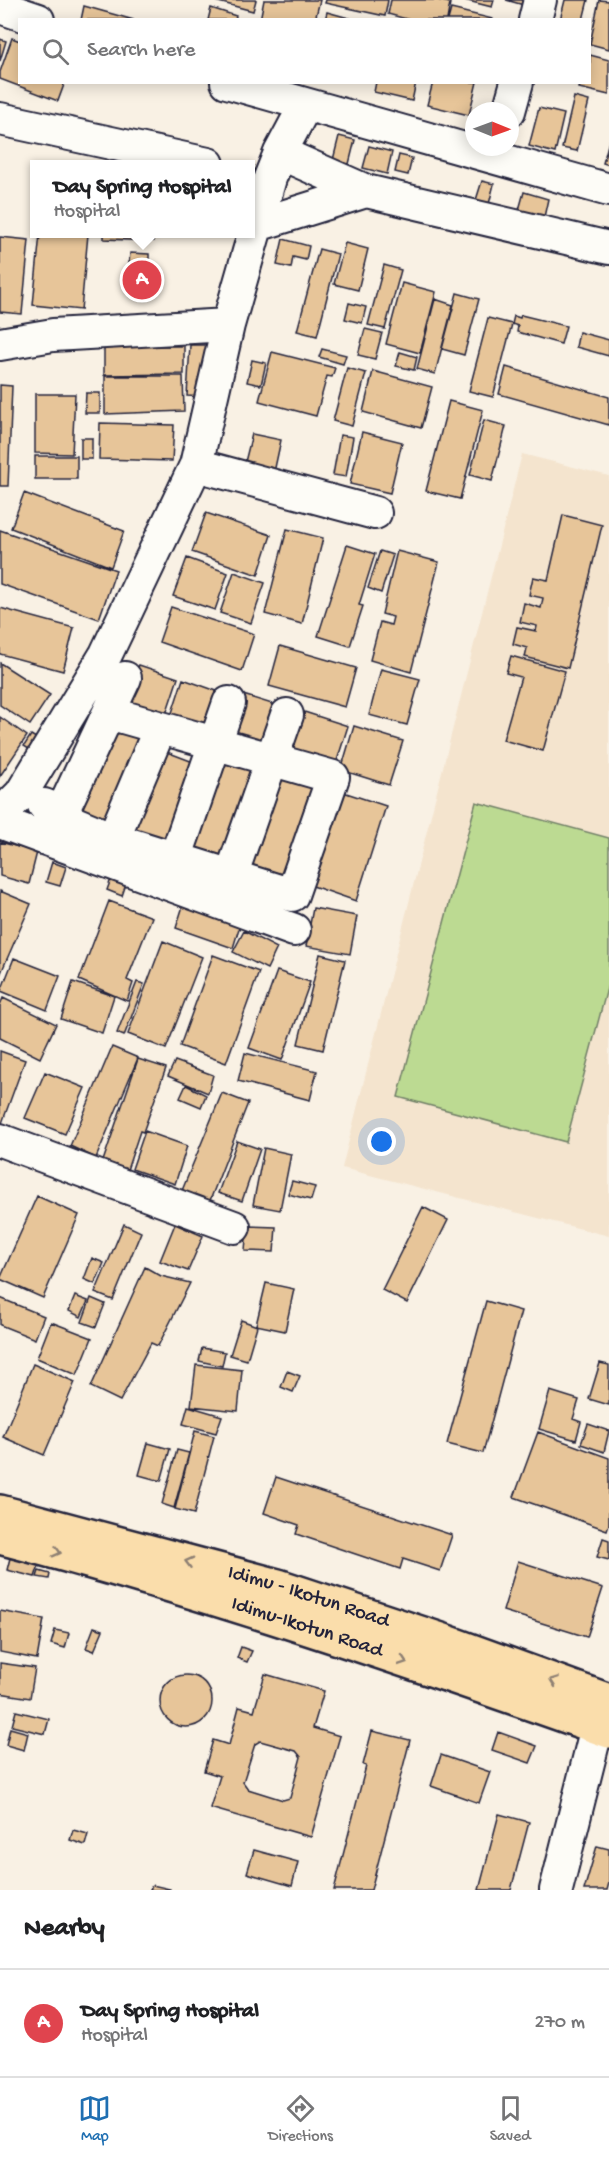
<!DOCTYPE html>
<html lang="en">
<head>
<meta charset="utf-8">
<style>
  body { margin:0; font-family:"Gochi Hand",sans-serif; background:#f2f2f2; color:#202124 }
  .compass { position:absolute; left:465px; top:102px; width:54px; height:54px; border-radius:50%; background:#fff; box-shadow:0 3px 15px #0003; rotate:91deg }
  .you { position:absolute; left:382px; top:1142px; width:21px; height:21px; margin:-15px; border:4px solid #fff; border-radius:50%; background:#1a73e8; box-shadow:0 0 0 9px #1a73e833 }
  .badge { display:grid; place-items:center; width:39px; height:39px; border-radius:50%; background:#1f6fb2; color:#fff; font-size:20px; font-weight:700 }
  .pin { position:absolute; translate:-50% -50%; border:3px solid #fff; box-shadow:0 2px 6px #0006 }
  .popup { position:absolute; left:30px; top:160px; width:225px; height:78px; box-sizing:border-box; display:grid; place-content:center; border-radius:0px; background:#fff; filter:drop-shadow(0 2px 4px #0005); font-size:20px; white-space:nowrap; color:#757577 }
  .popup b { font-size:22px; color:#202124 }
  .popup::after { content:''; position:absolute; left:50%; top:100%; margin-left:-12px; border:12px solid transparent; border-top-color:#fff }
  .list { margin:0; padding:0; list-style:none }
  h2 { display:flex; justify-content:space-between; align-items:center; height:78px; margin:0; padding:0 24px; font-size:26px }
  h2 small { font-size:20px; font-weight:400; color:#757577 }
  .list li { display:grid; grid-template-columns:39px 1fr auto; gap:18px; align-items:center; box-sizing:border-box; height:108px; padding:0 24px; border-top:2px solid #e0e0e0 }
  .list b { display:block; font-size:22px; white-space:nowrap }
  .list p { margin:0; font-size:20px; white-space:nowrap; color:#757577 }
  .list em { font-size:20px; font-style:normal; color:#757577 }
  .icon { flex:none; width:33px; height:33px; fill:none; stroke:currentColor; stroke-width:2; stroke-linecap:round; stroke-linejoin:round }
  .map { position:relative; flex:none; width:609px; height:1890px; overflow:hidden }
  .search { position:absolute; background:#fff; box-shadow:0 3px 15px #0003; left:18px; right:18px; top:18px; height:66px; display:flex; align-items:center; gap:15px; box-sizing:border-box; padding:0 21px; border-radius:0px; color:#757577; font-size:22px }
  .sheet { height:186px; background:#fff }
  nav { display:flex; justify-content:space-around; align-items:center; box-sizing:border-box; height:84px; border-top:2px solid #e0e0e0; background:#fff; font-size:16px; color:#757577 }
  nav a { display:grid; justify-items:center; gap:3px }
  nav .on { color:#1f6fb2 }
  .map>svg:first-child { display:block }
</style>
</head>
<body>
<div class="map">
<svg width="609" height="1890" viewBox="0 0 609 1890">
  <rect width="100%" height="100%" fill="#f9f1e4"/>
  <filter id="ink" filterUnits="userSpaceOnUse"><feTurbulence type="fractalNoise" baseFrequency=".0167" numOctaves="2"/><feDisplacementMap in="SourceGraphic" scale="12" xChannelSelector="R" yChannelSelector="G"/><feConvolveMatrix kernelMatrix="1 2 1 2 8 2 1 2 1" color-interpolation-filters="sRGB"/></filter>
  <g filter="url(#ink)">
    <path fill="#f4e4ce" d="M522,454l87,22v760l-267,-68z"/>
    <path fill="#bcda92" stroke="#6f7e66" stroke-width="1.5" d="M476,802l133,36v143l-43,161 -168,-45z"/>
    <path fill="#e7c599" stroke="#22223b" stroke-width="1.5" fill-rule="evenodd" d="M211,0h45l-3,11z
      M264,0h56l-5,20h-55z
      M326,0h62l-3,16 -60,-13z
      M391,0h46l13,3 -3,17h-37l-22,-6z
      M464,0h30l-2,7z
      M506,0h26l-1,7z
      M565,0h23l-5,20h-23z
      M599,0l10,1v48l-19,-5z
      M84,6l50,14h-53z
      M211,8l25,8 -1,4h-27z
      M451,9l42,10v1h-45z
      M327,12l29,8h-31z
      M12,38l8,3v41h45l-7,19 -58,-22v-7z
      M0,39l6,2 -6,20z
      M590,55l19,5v35l-30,-7 2,-6h9z
      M376,82h40l-4,19 -38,-9z
      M433,82h44l-8,33 -42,-10z
      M574,97l15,4 -12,50 -15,-3z
      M539,108l25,6 -9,39 -26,-7z
      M339,136l16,4 -6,24 -16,-4z
      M609,141v24l-6,-2z
      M369,146l23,6 -5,22 -24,-6z
      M399,155l13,3 -4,17 -13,-3z
      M482,181l12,3 -5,20 -13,-4z
      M524,192l24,7 -4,18 -25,-7z
      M40,234h48l-7,76 -48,-5z
      M104,234h49v7l-49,-2z
      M0,237l29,3 -7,74 -22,-2z
      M283,239l26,7 -3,14 -13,-3 -2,11 -14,-3z
      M345,243l23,6 -10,41 -24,-6z
      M319,249l19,5 -21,82 -20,-5z
      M130,253l19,1v9h-20z
      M384,265l17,5 -16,59 -17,-4z
      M402,283l34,9 -16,61 -34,-9z
      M457,293l22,6 -15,56 -22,-6z
      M435,299l18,6 -18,69 -18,-5z
      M349,303l17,4 -4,16 -17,-4z
      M521,315l45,11 -5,18 -44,-12 1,-6 -6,-2 2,-8 6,2z
      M488,318l24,6 -19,73 -24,-6z
      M365,329l17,4 -7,26 -17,-4z
      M579,332l30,8v16l-33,-9z
      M190,345h16l-3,52 -16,-1z
      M104,346h80v28l-80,1z
      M322,349l24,6 -3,9 -24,-7z
      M272,352l63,16 -3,9 -5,-1 -11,40 -57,-15z
      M400,352l17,5 -3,13 -18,-4z
      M252,360l14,3 -5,22 -14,-3z
      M506,367l103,30v28l-110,-31z
      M347,368l19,5 -14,53 -19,-5z
      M373,371l59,16 -11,41 -58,-16z
      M105,376h78l1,35 -79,3z
      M0,385l12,1 -4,100h-8z
      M86,393h14v20h-15z
      M35,394h40l-3,60 -37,-1z
      M449,401l34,9 -23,89 -34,-8z
      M484,420l22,6 -14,55 -22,-6z
      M100,423l74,2 -2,36 -73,-2z
      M362,432l40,10 -12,51 -40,-9z
      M252,434l29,6 -8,37 -30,-7z
      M340,435l13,2 -7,40 -13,-2z
      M81,438h11v21h-11z
      M35,456h42v23h-42z
      M24,493l100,38 -13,36 -100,-39z
      M206,513l65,22 -13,40 -66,-23z
      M563,515l39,10 -34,143 -43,-11 2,-9 -14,-4 4,-17 19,4 1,-5 -17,-4 4,-19 17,5 2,-10 -14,-3 4,-18 15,3z
      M287,529l36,9 -21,86 -37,-10z
      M0,530l116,40 -17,49 -99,-35z
      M347,545l28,9 -16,51 4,1 -13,40 -32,-10z
      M380,551l13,4 -12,38 -13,-5z
      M397,551l42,11 -28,110 -41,-12 10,-38 11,3 2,-8 -11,-3z
      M187,558l41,15 -13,37 -42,-14z
      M234,572l31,11 -14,40 -31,-10z
      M171,607l83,27 -12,37 -83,-29z
      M0,608l74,20 -11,43 -63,-17z
      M280,646l76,22 -11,39 -76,-21z
      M511,656l54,15 -22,80 -40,-11 18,-63 -15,-4z
      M0,663l50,32 -20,30 -30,-20z
      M139,665l39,13 -15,45 -39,-14z
      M381,669l39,10 -13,46 -38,-10z
      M183,679l45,16 -13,40 -45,-16z
      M240,694l45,14 -13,42 -44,-13z
      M295,709l53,17 -13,41 -53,-17z
      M0,717l27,19 -27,40z
      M113,721l39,17 -42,94 -39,-18z
      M354,726l49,15 -14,44 -48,-15z
      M31,735l13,8 -7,11 -13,-8z
      M159,749l42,16 -31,83 -42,-16z
      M217,754l45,14 -30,93 -45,-14z
      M282,765l45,19 -40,96 -45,-19z
      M334,789l52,17 -30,95 -52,-18z
      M0,842l37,10 -8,32 -29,-8z
      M52,862l14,5 -6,19 -14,-4z
      M111,879l15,5 -4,12 -15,-6z
      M0,891l31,13 -31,71z
      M109,901l43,16 -25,63 6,3 -6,18 -48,-21z
      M183,906l57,19 -7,23 -57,-20z
      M313,908l44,8 -7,38 -44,-8z
      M244,931l33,17 -10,21 -34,-17z
      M163,941l39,16 -36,92 -38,-15z
      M320,954l25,6 -22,90 -25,-6z
      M213,955l46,17 -33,91 -46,-17z
      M14,958l46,18 -13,34 -46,-19z
      M277,971l33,11 -28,78 -33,-12z
      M73,982l41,14 -12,37 -41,-14z
      M137,982l7,2 -20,52 -7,-3z
      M3,998l53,26 -16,34 -40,-20v-33z
      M112,1047l26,11 -42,100 -26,-12z
      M0,1051l25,9 -24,66 -1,-1z
      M245,1053l72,18 -7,29 -72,-19z
      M138,1059l28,9 -23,64 -3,-1 -14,42 -24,-9z
      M175,1061l38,14 -5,18 -40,-17z
      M45,1072l40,16 -20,46 -40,-16z
      M186,1085l20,10 -5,12 -21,-9z
      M222,1093l26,10 -39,100 -28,-10z
      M145,1131l42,15 -12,38 -43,-15z
      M237,1141l23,8 -18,52 -24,-8z
      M264,1148l27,6 -11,56 -27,-5z
      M292,1181l23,6 -4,13 -23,-6z
      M37,1196l42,19 -36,83 -43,-19z
      M423,1207l25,13 -41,83 -25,-13z
      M124,1224l17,8 -28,68 -18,-7z
      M175,1224l28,12 -15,35 -28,-10z
      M247,1226l29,1 -2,25 -29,-1z
      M92,1258l12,5 -9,21 -11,-5z
      M145,1267l16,9 29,7 -32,63 -7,-3 -31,58 -29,-14z
      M266,1283l28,6 -9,42 -29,-6z
      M75,1296l13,5 -7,16 -12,-6z
      M0,1298l44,18 -9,23 -35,-14z
      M91,1298l14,6 -9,23 -14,-5z
      M486,1301l35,10 -38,142 -36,-9z
      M241,1320l16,6 -10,34 -17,-5z
      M51,1322l41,16 -15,37 -40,-17z
      M202,1348l23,4 -3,14 -23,-5z
      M600,1363l9,2v40l-20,-6z
      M33,1364l42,18 -31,73 -41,-18z
      M196,1365l46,5 -4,41 -47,-5z
      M287,1371l13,5 -7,16 -12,-5z
      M550,1391l29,9 -6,19 8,3 -5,18 -37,-11z
      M188,1406l34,10 -6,17 -33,-9z
      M588,1424l21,7 -5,21 -23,-8z
      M195,1431l19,5 -20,78 -19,-5z
      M538,1432l71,26v66l-2,6 -93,-33z
      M148,1443l22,6 -9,32 -22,-6z
      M177,1450l12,3 -15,55 -12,-4z
      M276,1477l176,58 -12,36 -37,-12 -3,10 -104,-35 3,-9 -35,-12z
      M603,1538l6,2v20l-12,-3z
      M10,1558l29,7 -4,12 -28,-7z
      M518,1561l85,27 -16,49 -84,-26z
      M39,1571l11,3 -1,5 -12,-2z
      M0,1611l44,8 -7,40 -37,-7z
      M94,1627l9,3 -9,21 -8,-3z
      M55,1630l14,3 -4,15 -14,-4z
      M241,1647l11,4 -5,11 -10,-4z
      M0,1663l35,5 -5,30 -30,-5z
      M265,1674l59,17 -11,37 27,8 -29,101 -101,-29 10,-32 -16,-5 9,-31 16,5 10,-38 15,4zM260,1741l36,10 5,6 -11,41 -7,2 -35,-11 -5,-7 12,-38z
      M160 1701a26 26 0 1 1 52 0a26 26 0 1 1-52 0Z
      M16,1711l33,8 -4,15 -33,-8z
      M10,1728l18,5 -4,17 -18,-5z
      M372,1731l38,9 -39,150h-37l32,-124 -3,-1z
      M498,1732l39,14 -7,17 -38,-13z
      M441,1755l49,17 -11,31 -48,-17z
      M499,1814l30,8 -18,68h-32z
      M73,1830l15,4 -3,11 -15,-5z
      M597,1846l12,3v34l-2,7h-23z
      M254,1850l44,12 -6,24 -45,-13z
      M152,1885l18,4v1h-20z"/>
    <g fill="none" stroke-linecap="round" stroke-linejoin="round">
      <defs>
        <path id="minor" d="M0,7l38,13
          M535,20l5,-20
          M227,82l382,108
          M509,111l8,-29
          M0,119l208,45
          M280,153l86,38 243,57
          M257,225l109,-34
          M0,344l53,-9 175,-10
          M196,465l179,48
          M44,805l18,7 63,-134
          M62,812l8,9 43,18 179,56 41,-118 -224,-64
          M0,815l21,-21 85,-140 90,-189 32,-140 42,-147 10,-25 25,-47
          M0,822l294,108
          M113,839l47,-111
          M175,859l54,-156
          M231,876l56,-161
          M0,1140l234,87
          M556,1890l41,-163 10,-24"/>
        <g id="major">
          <path id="s1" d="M0,1512l278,74 166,55 165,60"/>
          <path id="s2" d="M0,1537c206,54 409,123 609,194"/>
        </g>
      </defs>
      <use href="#minor" stroke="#22223b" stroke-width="36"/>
      <use href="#major" stroke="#22223b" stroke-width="38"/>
      <use href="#minor" stroke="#fdfcf7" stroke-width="32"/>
      <use href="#major" stroke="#faddab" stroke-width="33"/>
    </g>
    <defs><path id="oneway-chevron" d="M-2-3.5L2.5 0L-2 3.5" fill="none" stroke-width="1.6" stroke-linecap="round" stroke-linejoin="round" transform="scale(1.5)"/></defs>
    <g stroke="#8e8073">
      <use href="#oneway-chevron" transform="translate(57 1552) rotate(15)"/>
      <use href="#oneway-chevron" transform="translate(189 1562) rotate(-165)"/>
      <use href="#oneway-chevron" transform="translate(403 1661) rotate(19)"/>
      <use href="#oneway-chevron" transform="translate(554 1681) rotate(-160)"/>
    </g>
  </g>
  <g text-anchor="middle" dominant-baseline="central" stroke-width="5" stroke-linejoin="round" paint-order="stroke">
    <g font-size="21" fill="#22223b" stroke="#fdfcf7">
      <text stroke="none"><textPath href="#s1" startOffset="320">Idimu - Ikotun Road</textPath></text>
      <text stroke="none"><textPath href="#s2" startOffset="320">Idimu-Ikotun Road</textPath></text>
    </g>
  </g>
</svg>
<svg class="compass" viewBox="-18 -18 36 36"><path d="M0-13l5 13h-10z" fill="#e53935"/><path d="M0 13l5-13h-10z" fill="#757577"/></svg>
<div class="you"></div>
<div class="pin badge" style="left:142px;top:280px;background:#e0444e">A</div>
<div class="popup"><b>Day Spring Hospital</b>Hospital</div>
<div class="search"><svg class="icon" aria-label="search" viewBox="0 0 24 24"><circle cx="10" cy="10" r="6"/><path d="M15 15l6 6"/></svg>Search here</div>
</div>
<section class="sheet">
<h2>Nearby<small></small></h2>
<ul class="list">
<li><span class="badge" style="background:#e0444e">A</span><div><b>Day Spring Hospital</b><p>Hospital</p></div><em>270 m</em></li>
</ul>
</section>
<nav>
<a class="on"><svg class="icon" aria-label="map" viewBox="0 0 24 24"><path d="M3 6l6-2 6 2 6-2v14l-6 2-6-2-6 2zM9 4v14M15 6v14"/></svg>Map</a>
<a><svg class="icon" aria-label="directions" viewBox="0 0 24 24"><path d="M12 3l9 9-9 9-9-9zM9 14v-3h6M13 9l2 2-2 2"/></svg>Directions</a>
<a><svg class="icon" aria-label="saved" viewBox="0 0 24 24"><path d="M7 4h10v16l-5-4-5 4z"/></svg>Saved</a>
</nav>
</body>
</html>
